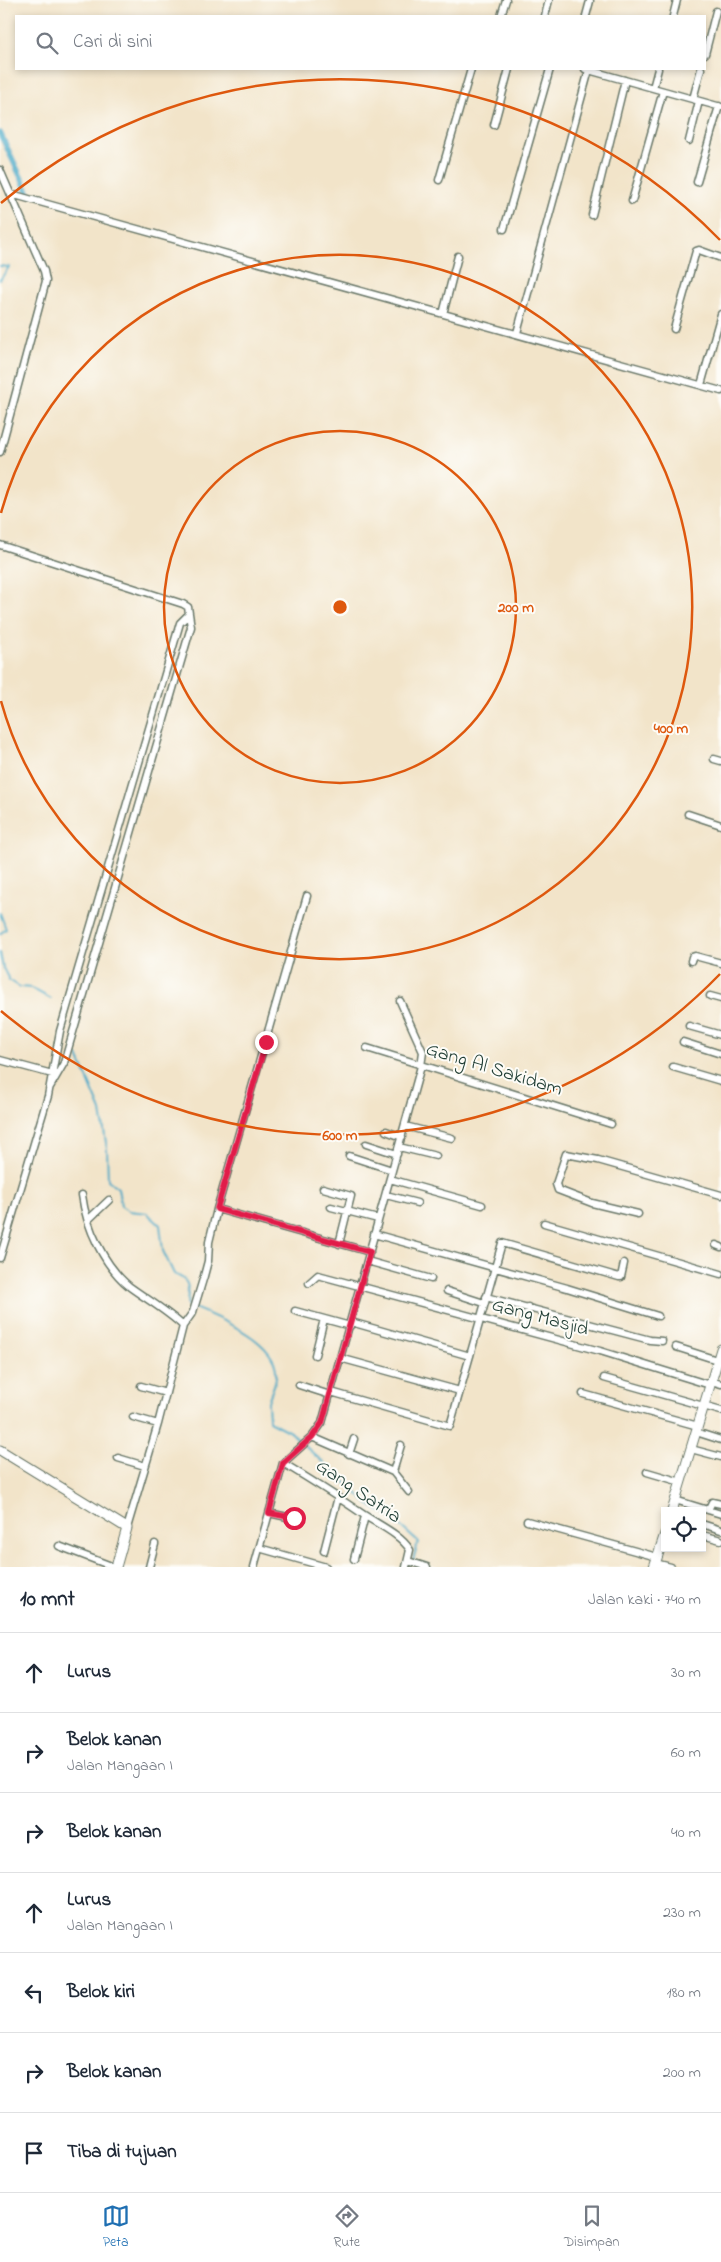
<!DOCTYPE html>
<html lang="id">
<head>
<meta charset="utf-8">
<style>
  body { margin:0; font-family:"Indie Flower",sans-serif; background:#f2f2f3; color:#1f2937 }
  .controls { position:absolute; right:15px; bottom:15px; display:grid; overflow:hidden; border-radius:0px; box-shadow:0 2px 8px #0003 }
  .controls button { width:45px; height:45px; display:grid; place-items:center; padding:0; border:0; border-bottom:1px solid #e0e1e3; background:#fff; color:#1f2937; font:25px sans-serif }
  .stop { position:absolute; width:15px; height:15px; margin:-11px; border:4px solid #e11d48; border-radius:50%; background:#fff }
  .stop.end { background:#e11d48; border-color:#fff; box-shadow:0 1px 5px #0008 }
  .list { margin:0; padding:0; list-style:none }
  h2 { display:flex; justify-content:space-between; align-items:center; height:65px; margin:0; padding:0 20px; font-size:21px }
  h2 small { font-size:16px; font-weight:400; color:#747a83 }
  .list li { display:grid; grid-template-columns:32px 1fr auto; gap:15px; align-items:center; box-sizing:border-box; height:80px; padding:0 20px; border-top:1px solid #e0e1e3 }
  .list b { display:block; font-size:19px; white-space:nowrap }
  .list p { margin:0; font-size:16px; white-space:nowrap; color:#747a83 }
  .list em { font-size:16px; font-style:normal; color:#747a83 }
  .icon { flex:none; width:28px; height:28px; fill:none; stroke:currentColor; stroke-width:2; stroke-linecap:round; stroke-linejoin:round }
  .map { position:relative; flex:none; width:721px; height:1567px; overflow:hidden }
  .search { position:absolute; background:#fff; box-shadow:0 2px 8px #0003; left:15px; right:15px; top:15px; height:55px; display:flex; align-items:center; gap:12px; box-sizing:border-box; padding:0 18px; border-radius:0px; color:#747a83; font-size:19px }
  .sheet { height:625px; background:#fff }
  nav { display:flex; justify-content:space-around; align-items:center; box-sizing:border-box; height:70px; border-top:1px solid #e0e1e3; background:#fff; font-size:14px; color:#747a83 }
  nav a { display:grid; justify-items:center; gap:2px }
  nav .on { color:#1f6fb2 }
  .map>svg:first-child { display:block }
</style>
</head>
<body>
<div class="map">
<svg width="721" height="1567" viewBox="0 0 721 1567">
  <rect width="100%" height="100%" fill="#fdfcf7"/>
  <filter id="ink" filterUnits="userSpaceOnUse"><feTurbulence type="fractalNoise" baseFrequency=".02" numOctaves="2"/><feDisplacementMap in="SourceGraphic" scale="10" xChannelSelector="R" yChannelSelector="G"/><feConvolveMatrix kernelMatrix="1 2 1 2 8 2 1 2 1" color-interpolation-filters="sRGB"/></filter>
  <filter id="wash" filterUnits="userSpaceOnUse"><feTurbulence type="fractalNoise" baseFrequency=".0096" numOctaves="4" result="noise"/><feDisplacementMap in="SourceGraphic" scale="20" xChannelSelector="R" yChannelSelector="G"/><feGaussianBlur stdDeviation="1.12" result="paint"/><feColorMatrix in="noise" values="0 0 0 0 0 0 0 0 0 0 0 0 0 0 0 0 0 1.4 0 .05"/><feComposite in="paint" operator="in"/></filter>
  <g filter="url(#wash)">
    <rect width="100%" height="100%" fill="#f2e4c9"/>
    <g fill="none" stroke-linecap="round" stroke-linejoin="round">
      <path stroke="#46a8c6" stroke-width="2" d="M0,266l9,1 -9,13
        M0,913l6,16 -6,5
        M0,953l3,15 6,12 11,7 11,1 20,11
        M78,1056l23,55 6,38 1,31 10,8 3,18 8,5 18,2 13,12 3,26 11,23c18,7 14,14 13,31 26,11 93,35 89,71 0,9 -6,17 -8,26 0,6 1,13 1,19l23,12 9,10
        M305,1446l67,61 16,8 30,27 -5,18"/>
      <path stroke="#46a8c6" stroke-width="6" d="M0,133l28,59"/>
    </g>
  </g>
  <g filter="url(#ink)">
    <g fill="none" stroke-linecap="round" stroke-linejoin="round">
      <defs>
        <path id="street" d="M501,16l5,-16
          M545,16l4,-16
          M586,16l4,-15
          M673,16l4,-16
          M705,54l11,-43
          M585,69l136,38
          M653,88l5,-19
          M693,99l8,-30
          M494,125l15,-56
          M689,141l10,-40
          M0,170l44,101 2,10 -46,171
          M439,180l32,-111
          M697,182l22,-76
          M11,194l710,197
          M632,201l31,-110
          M592,215l33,-135
          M504,229l46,-160
          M443,314l15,-58
          M674,329l22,-78 3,-1 22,8
          M517,333l72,-263
          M701,385l20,-71
          M0,545l183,59 5,3 3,20 -127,436 -14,24
          M714,759l7,2
          M688,814l33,11
          M691,961l1,-4 3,-1 26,7
          M710,996l11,3
          M689,1026l32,9
          M683,1042l38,12
          M367,1048l244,76
          M0,1060l56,15
          M673,1067l48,14
          M405,1126l47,12
          M386,1131l16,6
          M366,1144l31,10
          M399,1147l37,9
          M349,1156l43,14
          M390,1179l92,26
          M323,1188l28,8 -12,48
          M82,1195c4,32 22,71 48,92 18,13 37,24 53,39
          M386,1195l31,8
          M331,1207l47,12
          M217,1209l153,43
          M638,1214l-46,-11 -34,-13 -2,-6 10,-30 32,6 123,35
          M88,1220l21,-20
          M544,1223l177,51
          M374,1234l193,54 91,28
          M716,1245l5,2
          M0,1258l48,-162 12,-65 120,-408 8,-8
          M367,1261l64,18
          M309,1283l9,-8 282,76 110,34
          M447,1291l37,12
          M486,1297l164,43 12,1
          M295,1311l55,15
          M351,1322l119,34
          M522,1330l6,-23
          M676,1347l41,13
          M315,1355l9,-36
          M340,1358l120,33
          M604,1378l117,33
          M711,1381l10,3
          M299,1385l31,10
          M141,1386l25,7
          M331,1392l119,34 52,-183 117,34h2l3,-14
          M583,1394l115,32
          M133,1417l25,7
          M696,1432l25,8
          M312,1437l81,35 16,20
          M691,1449l30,8
          M349,1454l5,-15
          M118,1458l27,8
          M283,1463l29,-26 10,-14 99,-357 2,-14 -23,-51
          M283,1463c28,17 55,34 81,52 15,10 37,20 46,35l-4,17
          M393,1472l8,-27
          M647,1472l34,10
          M675,1500l46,14
          M708,1510l4,-8 9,2
          M269,1513l32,7
          M527,1521l130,36
          M702,1524l19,6
          M127,1528l31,-104 25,-98 10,-14 11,-36 4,-15 1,-19 8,-33 90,-313
          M702,1535l19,5
          M59,1546l55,21
          M259,1548l67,19
          M324,1551l14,-54
          M354,1559l11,-43
          M408,1561l19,6
          M655,1563l16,4
          M149,1567l6,-23
          M254,1567l29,-104"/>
        <path id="secondary" d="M0,1450l127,78 -11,39
          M672,1511l49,-162
          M654,1567l11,-33"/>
      </defs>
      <use href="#street" stroke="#697768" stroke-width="9"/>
      <use href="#secondary" stroke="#697768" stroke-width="11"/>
      <use href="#street" stroke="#fff" stroke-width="6"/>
      <use href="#secondary" stroke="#fff" stroke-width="9"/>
    </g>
  </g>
  <g fill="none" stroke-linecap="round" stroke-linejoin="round" filter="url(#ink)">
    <path stroke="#e11d48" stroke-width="6" d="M266,1042l-49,167 153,43 -48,171 -10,14 -29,26 -14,50 25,5"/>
  </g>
  <g fill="none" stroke="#de580e" stroke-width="2.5">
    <circle cx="340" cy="607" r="176"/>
    <path d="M1 513A352 352 0 1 1 1 701"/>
    <path d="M720 974A528 528 0 0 1 1 1011M1 203A528 528 0 0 1 720 240"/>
  </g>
  <g text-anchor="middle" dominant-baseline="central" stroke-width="4" stroke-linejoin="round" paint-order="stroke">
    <g font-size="20" fill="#1f3d34" stroke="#fdfcf7">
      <text transform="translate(494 1070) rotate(17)">Gang Al Sakidam</text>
      <text transform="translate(540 1318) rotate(15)">Gang Masjid</text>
      <text transform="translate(358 1492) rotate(34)">Gang Satria</text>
    </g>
  </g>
  <circle cx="340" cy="607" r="8" fill="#de580e" stroke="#fdfcf7" stroke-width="2.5"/>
  <g font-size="15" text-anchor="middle" font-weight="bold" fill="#de580e" stroke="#fdfcf7" stroke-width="4" stroke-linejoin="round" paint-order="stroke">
    <text x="516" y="612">200 m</text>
    <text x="671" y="733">400 m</text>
    <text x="340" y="1140">600 m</text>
  </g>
</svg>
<div class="controls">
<button><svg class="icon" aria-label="locate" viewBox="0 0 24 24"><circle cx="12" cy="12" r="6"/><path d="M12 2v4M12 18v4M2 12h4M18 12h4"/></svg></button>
</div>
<div class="stop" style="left:294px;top:1518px"></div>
<div class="stop end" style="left:266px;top:1042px"></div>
<div class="search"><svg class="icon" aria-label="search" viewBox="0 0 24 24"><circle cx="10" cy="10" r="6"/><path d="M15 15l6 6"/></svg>Cari di sini</div>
</div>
<section class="sheet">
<h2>10 mnt<small>Jalan kaki · 740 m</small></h2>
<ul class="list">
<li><svg class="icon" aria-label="ahead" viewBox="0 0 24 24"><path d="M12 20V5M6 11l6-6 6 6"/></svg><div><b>Lurus</b></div><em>30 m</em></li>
<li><svg class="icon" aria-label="right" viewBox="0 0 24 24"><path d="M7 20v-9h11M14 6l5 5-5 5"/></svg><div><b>Belok kanan</b><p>Jalan Mangaan I</p></div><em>60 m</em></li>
<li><svg class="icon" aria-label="right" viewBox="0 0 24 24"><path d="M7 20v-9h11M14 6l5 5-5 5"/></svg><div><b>Belok kanan</b></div><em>40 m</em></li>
<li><svg class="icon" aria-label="ahead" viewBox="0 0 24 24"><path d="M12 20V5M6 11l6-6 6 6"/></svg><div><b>Lurus</b><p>Jalan Mangaan I</p></div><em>230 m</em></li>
<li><svg class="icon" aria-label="left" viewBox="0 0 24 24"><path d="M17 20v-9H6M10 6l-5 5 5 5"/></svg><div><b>Belok kiri</b></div><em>180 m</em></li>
<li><svg class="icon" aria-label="right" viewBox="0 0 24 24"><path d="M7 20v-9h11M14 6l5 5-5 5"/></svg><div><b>Belok kanan</b></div><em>200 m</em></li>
<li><svg class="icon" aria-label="arrive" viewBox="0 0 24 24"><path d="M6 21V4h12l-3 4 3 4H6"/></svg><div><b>Tiba di tujuan</b></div></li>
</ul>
</section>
<nav>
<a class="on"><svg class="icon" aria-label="map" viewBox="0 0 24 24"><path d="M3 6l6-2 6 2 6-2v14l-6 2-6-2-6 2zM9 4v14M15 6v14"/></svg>Peta</a>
<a><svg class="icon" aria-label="directions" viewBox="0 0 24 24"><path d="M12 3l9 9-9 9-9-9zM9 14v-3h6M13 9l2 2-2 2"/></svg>Rute</a>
<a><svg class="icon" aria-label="saved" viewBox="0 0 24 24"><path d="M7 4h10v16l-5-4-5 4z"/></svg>Disimpan</a>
</nav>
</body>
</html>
